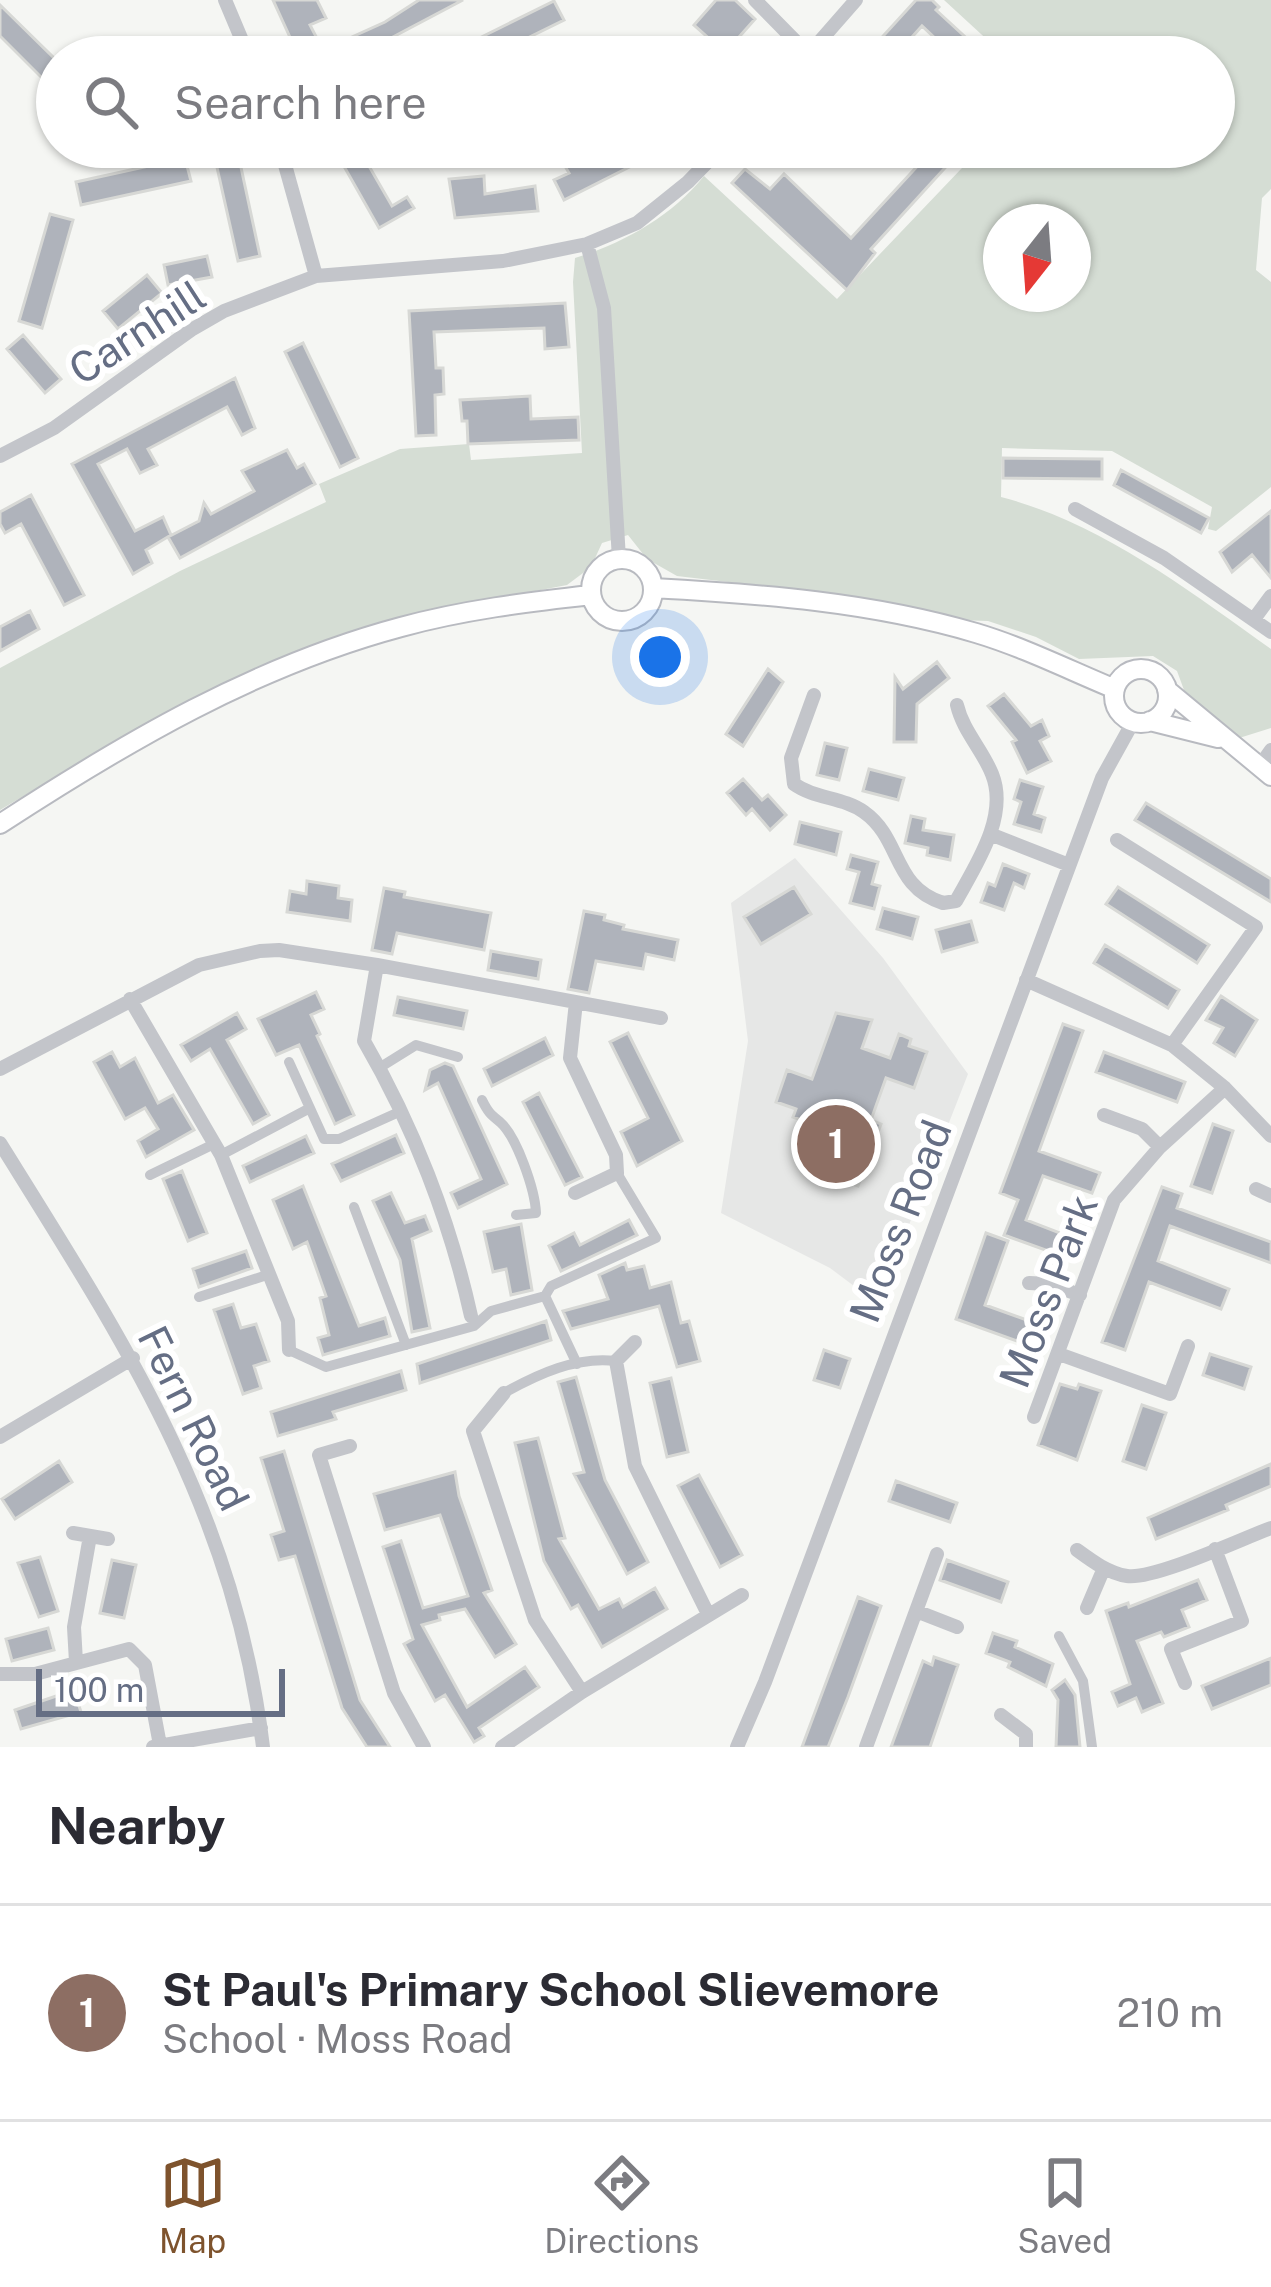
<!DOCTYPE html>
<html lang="en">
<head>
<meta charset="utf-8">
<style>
  body { margin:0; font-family:"Public Sans",sans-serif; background:#f7f7f7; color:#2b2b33 }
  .compass { position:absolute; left:983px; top:204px; width:108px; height:108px; border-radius:50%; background:#fff; box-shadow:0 3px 9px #0004; rotate:197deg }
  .scale { position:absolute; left:36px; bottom:30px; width:249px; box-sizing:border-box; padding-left:12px; border:6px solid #656e84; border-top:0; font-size:33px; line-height:42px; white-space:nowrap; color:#656e84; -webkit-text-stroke:9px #fff; paint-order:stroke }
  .you { position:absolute; left:660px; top:657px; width:42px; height:42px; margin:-30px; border:9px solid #fff; border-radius:50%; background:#1a73e8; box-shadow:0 0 0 18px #1a73e833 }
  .badge { display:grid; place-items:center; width:78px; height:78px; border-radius:50%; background:#7e532d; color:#fff; font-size:39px; font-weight:700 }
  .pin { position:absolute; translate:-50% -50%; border:6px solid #fff; box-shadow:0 3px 12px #0006 }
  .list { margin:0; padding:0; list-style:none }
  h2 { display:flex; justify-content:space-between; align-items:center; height:156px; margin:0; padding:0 48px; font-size:51px }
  h2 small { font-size:39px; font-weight:400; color:#7c7c81 }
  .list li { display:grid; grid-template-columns:78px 1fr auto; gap:36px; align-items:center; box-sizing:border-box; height:216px; padding:0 48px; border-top:3px solid #e1e1e2 }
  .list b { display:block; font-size:45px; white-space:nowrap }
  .list p { margin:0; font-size:39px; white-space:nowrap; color:#7c7c81 }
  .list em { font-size:39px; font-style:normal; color:#7c7c81 }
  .icon { flex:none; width:66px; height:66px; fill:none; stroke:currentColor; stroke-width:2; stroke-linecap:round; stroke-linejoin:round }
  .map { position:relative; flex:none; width:1271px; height:1747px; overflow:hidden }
  .search { position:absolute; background:#fff; box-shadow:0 3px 9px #0004; left:36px; right:36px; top:36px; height:132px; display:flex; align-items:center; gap:30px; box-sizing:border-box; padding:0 42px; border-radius:66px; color:#7c7c81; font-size:45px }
  .sheet { height:372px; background:#fff }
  nav { display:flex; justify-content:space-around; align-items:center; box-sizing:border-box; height:168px; border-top:3px solid #e1e1e2; background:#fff; font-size:33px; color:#7c7c81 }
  nav a { display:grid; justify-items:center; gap:6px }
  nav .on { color:#7e532d }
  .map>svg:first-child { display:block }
</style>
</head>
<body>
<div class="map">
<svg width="1271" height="1747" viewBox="0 0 1271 1747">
  <rect width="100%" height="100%" fill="#f5f6f3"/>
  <path fill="#e6e7e6" d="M795,858l88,100 85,116 -90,230 -48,-36 -109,-55 27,-172 -17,-138z"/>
  <path fill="#d5ddd4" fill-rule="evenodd" d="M944,0h327v189l-9,9 -6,72 15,12v205l-55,44 -8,-2 4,-22 -100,-56 -110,-3 -1,49c100,26 187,93 270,152v79l-35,11 -38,-32 -14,-17 -7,-19 -24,-15 -74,3 -43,-22 -48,-16 -30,-1 -113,-24 -168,-20 -30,-17 -19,-24 -26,8 -11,24 -24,18 -116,22 -293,109 -158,94v-142l180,-97 146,-69 -7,-18 81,-35 69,-5 2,16 111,-7 -9,-171 2,-24c49,-15 97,-42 129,-82l133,123 145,-152h232v-90h-208zM1001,222h72v72h-72z"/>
  <path fill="#afb3bb" stroke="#d7d8d5" stroke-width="3" d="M273,0h44l9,18 -16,7 13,25 62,-28 34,-22h44l-108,57h-56z
    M716,0h19l20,19 -15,17 10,9 -11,12h-9l-36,-32z
    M916,0h16l7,7 -3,3 51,47h-32l-33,-31 -28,31h-30z
    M554,1l10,19 -75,37h-48z
    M0,5l57,56v10l-11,11 -46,-46z
    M333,147h25l34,59 15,-9 7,11 -35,20z
    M570,147h76l5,9 -87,44 -10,-20 15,-7 -11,-19z
    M935,147h29l-93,102 4,4 -28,37 -115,-107 13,-14 25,20 14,-15 67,64z
    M185,158l6,23 -110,24 -5,-23z
    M239,158l21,98 -22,5 -22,-98z
    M484,176l1,18 50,-8 3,25 -83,7 -6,-39z
    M50,214l23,6 -31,108 -23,-7z
    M207,256l5,21 -44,8 -4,-20z
    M147,275l15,18 -44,36 -15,-18z
    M565,303l4,44 -24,2 -1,-21 -110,4 2,36h7l1,26 -9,1 1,40 -20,1 -7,-125z
    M23,335l38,44 -16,14 -38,-44z
    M303,343l55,115 -18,9 -55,-115z
    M235,378l20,50 -13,7 -15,-28 -79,42 9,16 -17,8 -13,-24 -29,15 37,67 28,-14 8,18 -25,15 6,13 -19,11 -61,-110z
    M530,396l1,23 47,-2 1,23 -111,4 -1,-23h-5l-2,-21z
    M287,450l10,18 7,-4 11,20 -135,74 -12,-21 31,-16 5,-18 7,11 43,-23 -12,-20z
    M1003,458l99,1v20l-99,-1z
    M1121,470l88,48 -8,15 -87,-48z
    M31,495l53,100 -20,10 -43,-81 -16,9 -5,-9v-12z
    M1271,511v67l-19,-23 -20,17 -12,-20z
    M30,611l9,18 -39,22v-24z
    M937,662l12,16 -32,26 -1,38h-22l1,-65 8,12z
    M768,669l15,13 -40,64 -17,-12z
    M1004,694l27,32 11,-6 7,16 -9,5 11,20 -24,12 -15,-31 4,-2 -28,-34z
    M825,743l22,5 -8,32 -22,-5z
    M869,769l35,9 -6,22 -35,-9z
    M743,779l19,21 6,-5 18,20 -16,15 -18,-21 -6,6 -19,-22z
    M1020,780l23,7 -9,27 11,4 -4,14 -27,-8 7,-22 -7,-3z
    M1146,803l125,76v23l-136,-82z
    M911,816l14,3 -2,11 31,5 -4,25 -23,-5 1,-7 -23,-5z
    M800,822l41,10 -5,23 -41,-11z
    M851,855l27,7 -6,22 8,2 -6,23 -24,-6 9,-31 -12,-3z
    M1003,864l26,10 -5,14 -10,-5 -10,27 -23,-8 7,-19 7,3z
    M307,881l32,5 -1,12 14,2 -2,21 -63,-9 3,-21 16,3z
    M794,887l17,27 -50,30 -17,-27z
    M1118,887l91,58 -12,18 -91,-59z
    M384,888l21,4 -1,5 87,16 -7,37 -87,-17 -5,21 -20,-4z
    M883,908l35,9 -6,22 -35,-10z
    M584,911l21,4 -1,5 20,5 -1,4 55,11 -4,20 -28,-6 -3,15 -47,-8 -7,32 -21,-4z
    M971,921l6,21 -35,10 -6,-22z
    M1105,945l74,45 -11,18 -74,-45z
    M491,951l50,9 -3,19 -50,-9z
    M316,992l8,17 -13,6 9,19 -3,2 37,79 -19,9 -36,-79 -23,10 -18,-36z
    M1221,996l36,24 -22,36 -21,-13 9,-15 -17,-8z
    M398,997l69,14 -4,18 -69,-14z
    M237,1013l9,16 -19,11 42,75 -16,9 -43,-75 -19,12 -10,-16z
    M836,1013l36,7 -10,28 28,10 9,-24 12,5 -2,7 18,6 -13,36 -28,-10 -15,42 10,4 -23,62 -33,-12 12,-33 -6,-2 3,-7 -41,-15 3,-8 -20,-7 11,-32 25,9z
    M1063,1024l20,7 -44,120 61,22 -8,20 -49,-17 -17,44 47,18 -8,19 -61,-22 14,-35 -18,-7z
    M628,1033l54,108 -45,25 -16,-34 27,-14 -38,-76z
    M545,1038l8,17 -61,31 -8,-17z
    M112,1052l8,15 15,-9 23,45 15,-8 21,35 -48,27 -8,-16 20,-12 -13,-21 -20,11 -31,-57z
    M1104,1052l81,30 -8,20 -81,-30z
    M445,1063l8,3 54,118 -49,24 -7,-15 30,-14 -43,-96 -13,7 5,-20z
    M539,1093l43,84 -17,8 -42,-83z
    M1213,1124l20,7 -21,62 -21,-7z
    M396,1135l8,18 -63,28 -9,-17z
    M306,1136l8,17 -64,29 -7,-16z
    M182,1171l25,62 -19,8 -25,-62z
    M303,1186l56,140 26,-8 5,18 -67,19 -5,-17 11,-3 -9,-37 6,-2 -19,-54 -14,7 -20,-49z
    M1162,1187l20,7 -5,14 94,34v21l-101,-37 -12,35 71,28 -8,20 -72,-27 -24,68 -23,-8z
    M391,1193l14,30 20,-7 6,15 -19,8 18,89 -18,4 -12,-72 -27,-59z
    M629,1220l8,15 -76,36 -12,-25 25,-13 6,12z
    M521,1224l11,66 -21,5 -5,-26 -13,3 -9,-40z
    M986,1233l22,8 -23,64 61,22 -7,22 -83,-30z
    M246,1251l6,17 -53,19 -6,-18z
    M625,1263l2,7 17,-4 6,22 21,-6 10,41 8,-2 11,40 -23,6 -18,-61 -88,23 -8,-18 45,-12 -9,-24z
    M233,1304l8,24 15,-4 13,37 -15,5 7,22 -18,6 -29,-84z
    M546,1321l5,19 -131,43 -3,-19z
    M824,1350l26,9 -10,29 -26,-8z
    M1210,1354l41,13 -7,22 -41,-14z
    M401,1371l5,19 -73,22 3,7 -58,17 -7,-24z
    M576,1377l29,103 43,82 -21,12 -53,-100 10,-2 -26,-90z
    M671,1378l17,74 -21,5 -17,-74z
    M1060,1384l17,5 2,-5 22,7 -24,69 -39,-15z
    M1142,1405l24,8 -20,56 -23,-8z
    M538,1438l27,100 -6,1 40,70 20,-10 4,8 32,-19 12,21 -65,38 -24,-42 -7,4 -27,-48 -29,-118z
    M284,1451l76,249 30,47h-23l-25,-39 -47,-152 -16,4 -8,-25 13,-4 -23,-73z
    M59,1461l13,21 -57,37 -13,-20z
    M1271,1464v22l-45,19 2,5 -72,29 -8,-21z
    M455,1472l4,24 33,94 -8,3 32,51 -21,13 -30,-48 -26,6 1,5 -18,5 45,82 58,-40 14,20 -60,41 5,8 -10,6 -29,-47 -10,6 -31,-57 9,-5 -30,-92 18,-6 22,67 45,-12 -28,-81 -55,15 -11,-36z
    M699,1475l43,80 -22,12 -42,-81z
    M896,1481l61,22 -7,19 -61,-21z
    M40,1557l18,54 -19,6 -21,-54z
    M112,1560l24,5 -12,53 -24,-5z
    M947,1560l61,22 -7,20 -61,-22z
    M1198,1580l9,20 -25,10 7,17 -25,10 -3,-5 -24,9 26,62 -21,9 -6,-14 -18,8 -6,-14 18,-8 -24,-73 22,-8 1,4z
    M858,1597l23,9 -33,91 -20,50h-26z
    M48,1628l6,22 -42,11 -6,-22z
    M993,1633l24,8 -2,6 38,17 -7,22 -38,-19 2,-5 -24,-9z
    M934,1657l24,8 -28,82h-39l32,-86 9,4z
    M1271,1658v27l-59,24 -10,-23z
    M1065,1680l10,15 5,52h-24l2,-47 -6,-10z
    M74,1690l7,22 -60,17 -6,-19z"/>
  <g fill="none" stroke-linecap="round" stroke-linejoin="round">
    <defs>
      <path id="secondary" d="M591 590a31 31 0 1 1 62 0a31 31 0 1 1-62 0Z
        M653,588c109,6 218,14 323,45 47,14 93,37 139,56
        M1114 696a27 27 0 1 1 54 0a27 27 0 1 1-54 0Z
        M1167,690l104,86
        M1150,721l68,17
        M0,824c126,-82 255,-158 401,-197 62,-17 127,-25 190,-32"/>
    </defs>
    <use href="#secondary" stroke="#b8bac0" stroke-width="22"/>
    <path stroke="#c3c5ca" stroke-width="10" d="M289,1062l35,77h15l60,-27
      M379,1068l37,-23 42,12
      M482,1100c6,12 8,14 18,22 17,15 35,68 36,91l-20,2
      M221,1155l89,-47
      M150,1175l64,-31
      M354,1207l52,138
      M545,1296l32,68
      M199,1297l71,-23
      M289,1350l37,17 148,-41 17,-15 54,-15 6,-10 105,-48 -39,-65
      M504,1393c34,-19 73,-37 112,-32
      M1059,1636l24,45 9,66"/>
    <path stroke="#c3c5ca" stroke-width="14" d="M225,0l24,57
      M755,0l53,54
      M806,57l50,-57
      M280,147l36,129
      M587,244l17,64 15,251
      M0,456l54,-28 137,-98 33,-19 92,-35 187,-15 84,-17 50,-21 51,-41 34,-35
      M1075,509l89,49 107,74
      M1254,619l17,-23
      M814,695l-23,63 3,26c21,15 49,13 70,28 38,27 28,75 79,91l13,-2c20,-36 53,-85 36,-127 -10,-25 -29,-43 -35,-69
      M1259,767l12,-17
      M990,834l79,31
      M1117,840l139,87 -84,118
      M377,965l-13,76c49,84 86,180 107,275
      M1026,980l146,65 53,43 46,48
      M130,999l91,156 67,166 1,29
      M0,1069l199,-104 61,-14 19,-1 98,15 284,53
      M1104,1115l38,14 18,18
      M0,1143c124,199 234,365 263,604
      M1256,1189l15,7
      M575,1193l42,-20 -1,-18 -46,-97 6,-56
      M1029,1283l20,1 31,11
      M635,1342l-19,19 19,105 73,148
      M1059,1354l111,40 18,-48
      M504,1393l-31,38 62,189 47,72
      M1034,1417l80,-217 46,-53 65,-59
      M0,1437l133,-79
      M350,1446l-31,9 75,238 30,54
      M73,1533l35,6
      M1077,1550c15,11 31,23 50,26 27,4 114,-37 144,-48
      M1087,1608l17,-40
      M916,1611l41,16
      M76,1662l-2,-35 16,-91
      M0,1674h35l94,-25 16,16 15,80
      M1185,1683l-14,-34 71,-28 -27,-72
      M1001,1715l25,19v13
      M153,1747l108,-19
      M502,1747l80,-55 160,-97
      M737,1747l28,-65 337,-904 31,-56
      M866,1747l71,-193"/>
    <use href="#secondary" stroke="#fff" stroke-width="18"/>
  </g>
  <g text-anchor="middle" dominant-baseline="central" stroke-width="12" stroke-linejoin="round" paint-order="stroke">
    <g font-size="42" fill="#656e84" stroke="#fff">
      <text transform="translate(137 332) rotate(-33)">Carnhill</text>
      <text transform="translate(900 1221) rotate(-69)">Moss Road</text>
      <text transform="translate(1048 1291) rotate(-69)">Moss Park</text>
      <text transform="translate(194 1418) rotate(64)">Fern Road</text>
    </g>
  </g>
</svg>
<svg class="compass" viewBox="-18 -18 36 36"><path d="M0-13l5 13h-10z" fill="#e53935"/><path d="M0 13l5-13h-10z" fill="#7c7c81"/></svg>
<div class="scale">100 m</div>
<div class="you"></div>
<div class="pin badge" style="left:836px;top:1144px;background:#8d6e63">1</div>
<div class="search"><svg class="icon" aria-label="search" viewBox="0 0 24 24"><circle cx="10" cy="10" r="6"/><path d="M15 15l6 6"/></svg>Search here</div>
</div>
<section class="sheet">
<h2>Nearby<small></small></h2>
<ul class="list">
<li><span class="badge" style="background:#8d6e63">1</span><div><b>St Paul's Primary School Slievemore</b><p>School · Moss Road</p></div><em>210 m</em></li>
</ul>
</section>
<nav>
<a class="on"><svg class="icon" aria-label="map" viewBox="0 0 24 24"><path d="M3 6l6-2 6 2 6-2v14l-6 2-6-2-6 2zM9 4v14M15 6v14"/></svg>Map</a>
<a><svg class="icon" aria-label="directions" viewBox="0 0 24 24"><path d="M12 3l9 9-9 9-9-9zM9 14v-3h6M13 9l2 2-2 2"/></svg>Directions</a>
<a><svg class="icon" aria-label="saved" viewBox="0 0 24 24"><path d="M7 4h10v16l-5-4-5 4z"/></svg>Saved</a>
</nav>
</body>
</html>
